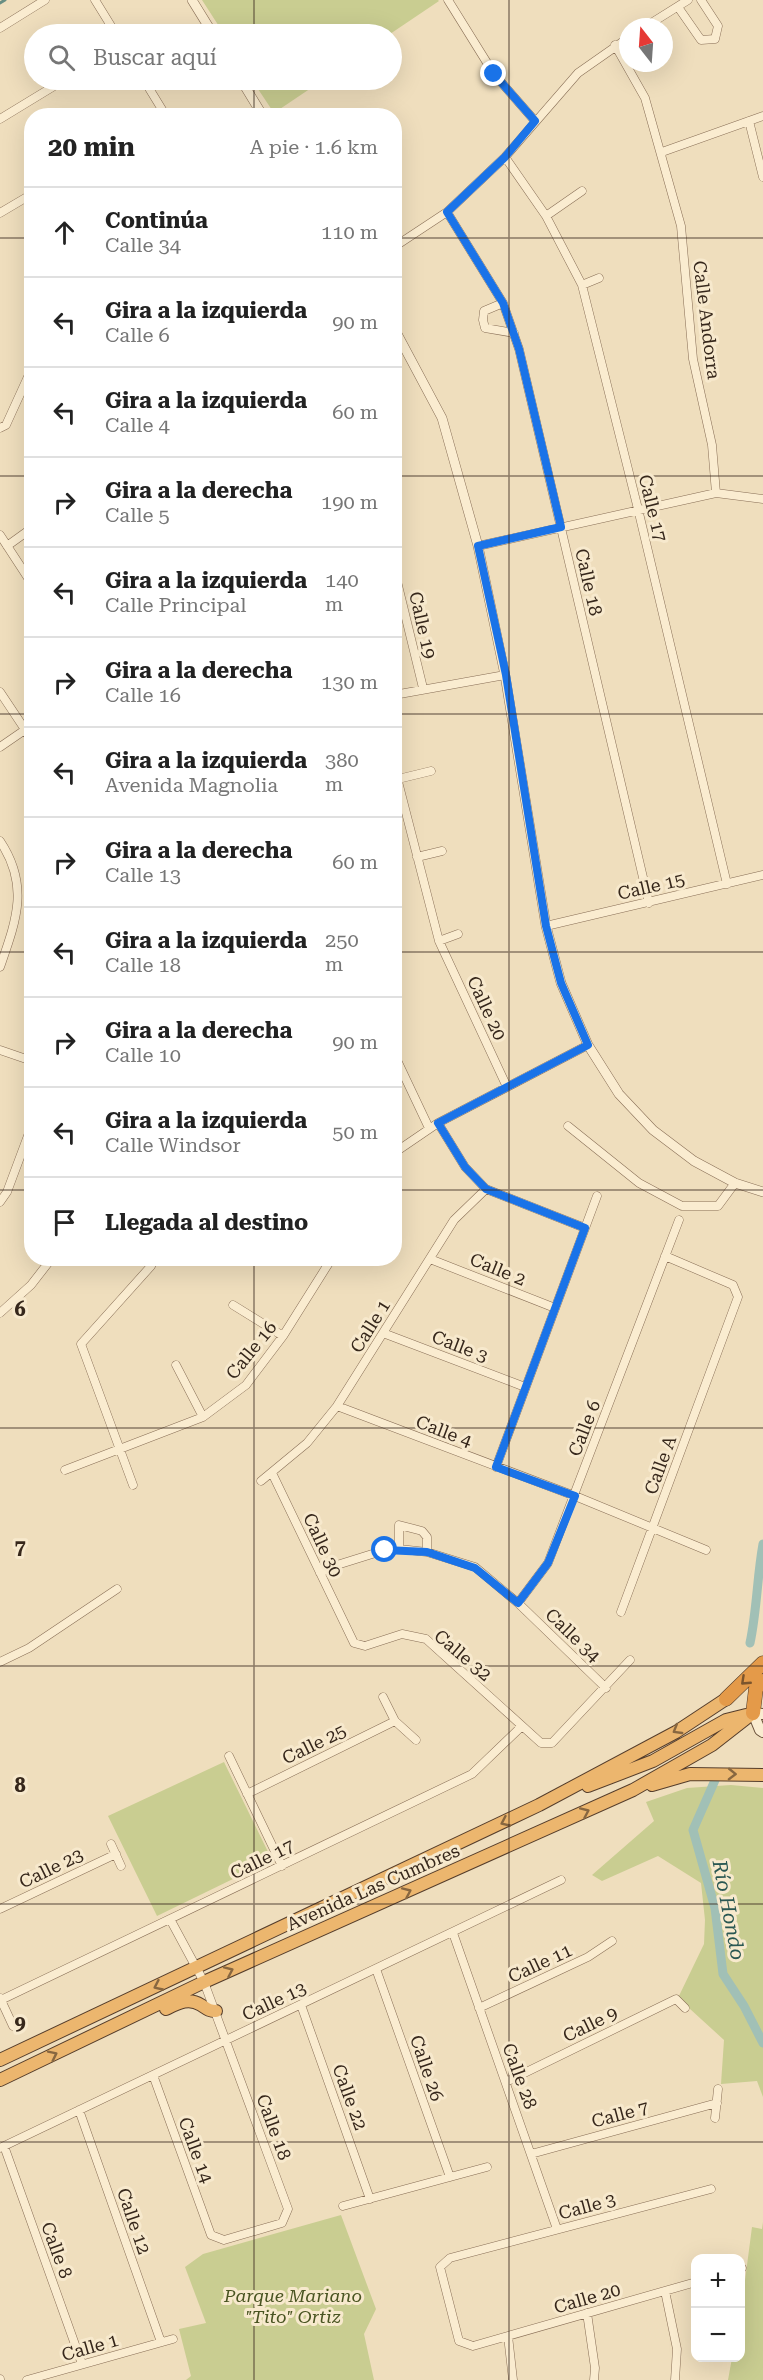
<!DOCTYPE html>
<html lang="es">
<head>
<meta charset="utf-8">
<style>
  body { margin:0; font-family:"Roboto Serif",serif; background:#f2f2f2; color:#222 }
  .controls { position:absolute; right:18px; bottom:18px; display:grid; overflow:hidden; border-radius:12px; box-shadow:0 6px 24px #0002 }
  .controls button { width:54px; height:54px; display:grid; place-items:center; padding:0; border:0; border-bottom:2px solid #e0e0e0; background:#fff; color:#222; font:30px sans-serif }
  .compass { position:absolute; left:619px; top:18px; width:54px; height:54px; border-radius:50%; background:#fff; box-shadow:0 6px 24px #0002; rotate:343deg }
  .stop { position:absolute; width:18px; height:18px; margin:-14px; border:4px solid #1a73e8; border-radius:50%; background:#fff }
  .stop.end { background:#1a73e8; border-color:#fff; box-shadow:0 2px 6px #0008 }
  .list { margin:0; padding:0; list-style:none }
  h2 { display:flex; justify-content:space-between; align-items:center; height:78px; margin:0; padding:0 24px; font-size:26px }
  h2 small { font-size:20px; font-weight:400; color:#767676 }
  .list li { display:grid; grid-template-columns:39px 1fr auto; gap:18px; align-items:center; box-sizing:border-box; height:90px; padding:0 24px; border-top:2px solid #e0e0e0 }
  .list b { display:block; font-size:22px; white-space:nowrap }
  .list p { margin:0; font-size:20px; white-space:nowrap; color:#767676 }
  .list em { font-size:20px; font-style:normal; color:#767676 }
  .icon { flex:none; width:33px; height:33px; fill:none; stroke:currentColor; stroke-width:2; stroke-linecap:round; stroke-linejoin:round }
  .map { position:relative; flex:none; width:763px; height:2380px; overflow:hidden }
  .search { position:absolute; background:#fff; box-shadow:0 6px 24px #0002; left:24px; top:24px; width:378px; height:66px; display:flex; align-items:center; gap:15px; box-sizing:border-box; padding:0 21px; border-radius:33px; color:#767676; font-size:22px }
  .panel { position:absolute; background:#fff; box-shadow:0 6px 24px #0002; left:24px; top:108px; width:378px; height:1158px; border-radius:24px }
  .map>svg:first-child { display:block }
</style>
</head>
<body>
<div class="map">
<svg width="763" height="2380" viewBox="0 0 763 2380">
  <rect width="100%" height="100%" fill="#efdebd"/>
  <path fill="#c9cd91" d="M202,0h236l1,1 -49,33h-166z
    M252,80h71l-49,33z
    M224,1762l48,98 -115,56 -49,-100z
    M731,1785l32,3v309l-6,-16 -36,3 3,-44 -46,-42 26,-54 1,-24 -4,-37 -43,-27 -56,25 -10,-6 62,-54 -8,-19 41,-14z
    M341,2215l35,94 -12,25 10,46h-188l5,-4 -12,-47 27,-6 -21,-56 18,-13z
    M763,2222v158h-35l4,-22h8l1,-47 11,-84 10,2z"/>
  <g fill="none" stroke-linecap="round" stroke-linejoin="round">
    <path stroke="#688e83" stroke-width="3" d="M0,3l5,-3"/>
    <path stroke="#a1c0b6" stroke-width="9" d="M750,1643c7,-33 7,-66 13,-99
      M716,1778l-23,52 22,78 8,66 21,32 19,37"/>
    <defs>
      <path id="minor" d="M95,0l21,34
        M448,0l46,74 41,47
        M678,7l23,33 14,-1 3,-13 -17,-26
        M645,27l43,-27
        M0,28l45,-28
        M615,45l30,53 36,128 12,133 19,86 4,48
        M144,80l22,36
        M0,119l64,-39
        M749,121l14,56
        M662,152l101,-36
        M505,157l41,59 36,69 56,224 89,375
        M447,212l56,91 16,46 130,554
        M0,213l32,-19
        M546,216l36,-25
        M394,247l53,-35 58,-55 73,-84 50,-35
        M582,285l17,-7
        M503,303l-19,8 -1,9 2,8 29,5
        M0,428l6,-3 26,-57
        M0,535l32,49
        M7,546l25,-18
        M478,546l238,-53 47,6
        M394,569l29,119
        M0,692l32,48
        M394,695l111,-20
        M0,747l32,-22
        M394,766l45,175 68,146
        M398,779l33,-8
        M0,841c30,45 16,80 0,126
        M417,857l25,-6
        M546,926l217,-51
        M439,941l19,-7
        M0,1050l32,11
        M394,1054l35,74
        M438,1123l27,44 21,22 99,39
        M568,1126l71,57 43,23h36l17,-23
        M394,1153l44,-30 150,-78
        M0,1202l7,-10 25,-67
        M430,1259l125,49
        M233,1305l50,31
        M0,1313l31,-28 21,-27
        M383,1333l142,54
        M176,1365l27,52
        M337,1406l238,90 131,54
        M496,1467l101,-271
        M65,1470l138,-53 43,-32 37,-49 49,-78
        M272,1473l82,170 11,3 37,-12 24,5 115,104h11l78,-83
        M261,1481l46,-38 30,-37 117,-186 32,-31
        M133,1485l-52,-141 70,-78 4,-8
        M399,1549v-24l23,6 5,6v15
        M320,1573l17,-8 48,-15 14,-1 28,3 48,15 43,36 88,85
        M518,1603l30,-40 131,-343
        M621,1612l117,-315 -5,-12 -68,-29
        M0,1662l29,-14 88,-59
        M383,1697l12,24 21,19
        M229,1756l53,110
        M247,1794l148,-73
        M111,1844l10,22
        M0,1909l116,-55
        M453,1933l104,296
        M376,1969l74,208
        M0,1998l13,28
        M1,2000l471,-226 50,-48
        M301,2005l69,194
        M479,2008l109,-51 24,-16
        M153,2075l58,160 13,5 58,-17 6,-14 -84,-227 -34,-63
        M506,2082l170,-83 9,9
        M79,2110l82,232
        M715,2118l3,-29
        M4,2146l78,218
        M0,2148l561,-268
        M531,2154l186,-51
        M343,2206l144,-39
        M740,2269l2,-1
        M696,2282l-223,64 -14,-5 -19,-74 10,-9 261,-69
        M665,2291l12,58 -2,31
        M587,2313l8,55 -1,12
        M508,2336l5,44
        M0,2379v1
        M27,2380l146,-41"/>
      <path id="tertiary" d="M192,0l21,34
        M241,80l22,36
        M394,328l48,90 36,128 27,129 41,251 15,57 27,62 31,49 34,36 41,31 41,22 28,9"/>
      <path id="secondary" d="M763,1714l-10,-1 7,17 3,2"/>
      <path id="trunk" d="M652,1785l38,-11 73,1
        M588,1786l65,-25 73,-41 20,-5
        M166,2009c12,-6 23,-12 35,-4 6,4 8,6 15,6
        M0,2060l539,-255 137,-73 50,-33
        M0,2080l204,-98 429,-192 79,-45 41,-32"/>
      <path id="motorway" d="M726,1699l37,-36
        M753,1713l3,-25 7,-7"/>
    </defs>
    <use href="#minor" stroke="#886e56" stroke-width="9"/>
    <use href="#tertiary" stroke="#886e56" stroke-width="10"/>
    <use href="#secondary" stroke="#694f39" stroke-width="12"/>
    <use href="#trunk" stroke="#553d2b" stroke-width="14"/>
    <use href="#motorway" stroke="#553d2b" stroke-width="15"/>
    <use href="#minor" stroke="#faecd0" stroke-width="8"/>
    <use href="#tertiary" stroke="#faecd0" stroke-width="9"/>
    <use href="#secondary" stroke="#faecd0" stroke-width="10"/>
    <use href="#trunk" stroke="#ecb66e" stroke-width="12"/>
    <use href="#motorway" stroke="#e49a49" stroke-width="14"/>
  </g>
  <defs><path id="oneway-chevron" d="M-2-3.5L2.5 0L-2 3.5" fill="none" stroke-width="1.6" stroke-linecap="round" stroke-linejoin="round" transform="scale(1.5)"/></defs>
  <use stroke="#7c552d" href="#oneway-chevron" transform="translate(745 1681) rotate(137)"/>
  <g stroke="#886740">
    <use href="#oneway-chevron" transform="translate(677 1730) rotate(149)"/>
    <use href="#oneway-chevron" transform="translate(732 1774) rotate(1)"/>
    <use href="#oneway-chevron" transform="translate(585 1812) rotate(-24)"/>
    <use href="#oneway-chevron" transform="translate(505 1822) rotate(155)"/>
    <use href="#oneway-chevron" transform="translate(407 1892) rotate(-24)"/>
    <use href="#oneway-chevron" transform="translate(229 1971) rotate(-24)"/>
    <use href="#oneway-chevron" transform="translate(158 1986) rotate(155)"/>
    <use href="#oneway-chevron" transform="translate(53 2055) rotate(-26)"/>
  </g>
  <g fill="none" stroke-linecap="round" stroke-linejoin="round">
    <path stroke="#1a73e8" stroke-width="8" d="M385,1550l42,2 48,16 43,35 30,-40 27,-67 -79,-29 89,-239 -99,-39 -21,-22 -27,-44 150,-78 -27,-62 -15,-57 -40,-251 -28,-129 83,-19 -42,-178 -16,-46 -56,-91 58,-55 30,-36 -41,-47"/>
  </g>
  <path fill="none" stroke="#36271b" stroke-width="1.5" stroke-opacity="0.55" d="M254,0v34M509,0v2380M254,80v36M0,238h32M394,238h369M0,476h32M394,476h369M0,714h32M394,714h369M0,952h32M394,952h369M0,1190h32M394,1190h369M254,1258v1122M0,1428h763M0,1666h763M0,1904h763M0,2142h763"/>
  <g text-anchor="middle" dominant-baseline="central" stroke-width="6" stroke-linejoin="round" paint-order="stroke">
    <g font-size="18" fill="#36271b" stroke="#f7e9cd">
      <text transform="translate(707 320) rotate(83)">Calle Andorra</text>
      <text transform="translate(653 508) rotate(76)">Calle 17</text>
      <text transform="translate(589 582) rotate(77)">Calle 18</text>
      <text transform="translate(423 625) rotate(77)">Calle 19</text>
      <text transform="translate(651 886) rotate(-13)">Calle 15</text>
      <text transform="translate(487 1008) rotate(65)">Calle 20</text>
      <text transform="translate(498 1269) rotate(22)">Calle 2</text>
      <text transform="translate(370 1326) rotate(-58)">Calle 1</text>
      <text transform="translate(460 1346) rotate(21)">Calle 3</text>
      <text transform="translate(251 1350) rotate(-51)">Calle 16</text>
      <text transform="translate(584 1428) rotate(-69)">Calle 6</text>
      <text transform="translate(444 1431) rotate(21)">Calle 4</text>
      <text transform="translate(660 1465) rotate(-70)">Calle A</text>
      <text transform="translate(323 1545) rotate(65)">Calle 30</text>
      <text transform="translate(573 1635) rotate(44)">Calle 34</text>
      <text transform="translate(463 1655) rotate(40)">Calle 32</text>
      <text transform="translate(314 1744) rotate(-26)">Calle 25</text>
      <text transform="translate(262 1859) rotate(-26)">Calle 17</text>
      <text transform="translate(51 1868) rotate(-26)">Calle 23</text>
      <text transform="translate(373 1887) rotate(-24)">Avenida Las Cumbres</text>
      <text transform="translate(540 1963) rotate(-25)">Calle 11</text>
      <text transform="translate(274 2001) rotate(-25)">Calle 13</text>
      <text transform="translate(590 2024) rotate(-26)">Calle 9</text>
      <text transform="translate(427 2068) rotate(71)">Calle 26</text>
      <text transform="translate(520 2076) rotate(70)">Calle 28</text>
      <text transform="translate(350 2097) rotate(70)">Calle 22</text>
      <text transform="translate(620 2114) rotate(-15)">Calle 7</text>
      <text transform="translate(274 2127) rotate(70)">Calle 18</text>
      <text transform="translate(196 2150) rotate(70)">Calle 14</text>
      <text transform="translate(587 2206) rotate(-15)">Calle 3</text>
      <text transform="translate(134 2221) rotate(71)">Calle 12</text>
      <text transform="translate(57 2250) rotate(70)">Calle 8</text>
      <text transform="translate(587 2298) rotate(-16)">Calle 20</text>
      <text transform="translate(90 2347) rotate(-16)">Calle 1</text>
    </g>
    <g font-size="18" font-style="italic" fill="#495421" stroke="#f7e9cd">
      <text x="293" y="2295">Parque Mariano<tspan x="293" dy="21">"Tito" Ortiz</tspan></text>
    </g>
    <g font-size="20" font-style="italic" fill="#2a5752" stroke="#f7e9cd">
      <text transform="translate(729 1910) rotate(79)">Río Hondo</text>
    </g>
  </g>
  <g font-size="20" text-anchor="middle" font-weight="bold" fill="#36271b" stroke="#f7e9cd" stroke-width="6" stroke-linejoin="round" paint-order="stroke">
    <text x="20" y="1316">6</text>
    <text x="20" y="1554">7</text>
    <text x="20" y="1792">8</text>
    <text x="20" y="2030">9</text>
  </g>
</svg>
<div class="controls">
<button>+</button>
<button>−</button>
</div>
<svg class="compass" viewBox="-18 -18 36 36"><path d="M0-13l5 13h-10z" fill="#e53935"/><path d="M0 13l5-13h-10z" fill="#767676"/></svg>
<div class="stop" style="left:385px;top:1550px"></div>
<div class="stop end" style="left:494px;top:74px"></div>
<div class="search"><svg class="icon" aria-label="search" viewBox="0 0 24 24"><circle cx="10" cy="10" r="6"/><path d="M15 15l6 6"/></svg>Buscar aquí</div>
<section class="panel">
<h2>20 min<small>A pie · 1.6 km</small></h2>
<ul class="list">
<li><svg class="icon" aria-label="ahead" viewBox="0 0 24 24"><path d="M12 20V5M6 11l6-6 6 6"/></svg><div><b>Continúa</b><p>Calle 34</p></div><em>110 m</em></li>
<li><svg class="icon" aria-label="left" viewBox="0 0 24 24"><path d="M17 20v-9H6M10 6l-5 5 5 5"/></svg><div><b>Gira a la izquierda</b><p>Calle 6</p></div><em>90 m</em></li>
<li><svg class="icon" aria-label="left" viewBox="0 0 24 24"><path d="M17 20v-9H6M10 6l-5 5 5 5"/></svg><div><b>Gira a la izquierda</b><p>Calle 4</p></div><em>60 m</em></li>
<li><svg class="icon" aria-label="right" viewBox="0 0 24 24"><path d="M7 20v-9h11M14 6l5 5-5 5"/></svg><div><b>Gira a la derecha</b><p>Calle 5</p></div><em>190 m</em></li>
<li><svg class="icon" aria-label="left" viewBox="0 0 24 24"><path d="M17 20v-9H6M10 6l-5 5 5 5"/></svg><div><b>Gira a la izquierda</b><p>Calle Principal</p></div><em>140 m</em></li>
<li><svg class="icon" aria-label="right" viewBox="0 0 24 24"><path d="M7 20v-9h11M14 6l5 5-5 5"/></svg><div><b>Gira a la derecha</b><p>Calle 16</p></div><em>130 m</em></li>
<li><svg class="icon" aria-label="left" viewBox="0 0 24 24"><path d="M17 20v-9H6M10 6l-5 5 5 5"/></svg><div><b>Gira a la izquierda</b><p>Avenida Magnolia</p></div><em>380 m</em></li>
<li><svg class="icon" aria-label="right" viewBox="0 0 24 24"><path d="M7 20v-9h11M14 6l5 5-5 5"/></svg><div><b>Gira a la derecha</b><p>Calle 13</p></div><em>60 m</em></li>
<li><svg class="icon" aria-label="left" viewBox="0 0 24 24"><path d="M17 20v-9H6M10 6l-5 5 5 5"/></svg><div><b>Gira a la izquierda</b><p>Calle 18</p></div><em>250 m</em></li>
<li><svg class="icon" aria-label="right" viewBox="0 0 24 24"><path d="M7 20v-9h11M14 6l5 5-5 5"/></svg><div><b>Gira a la derecha</b><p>Calle 10</p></div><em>90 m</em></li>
<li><svg class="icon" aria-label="left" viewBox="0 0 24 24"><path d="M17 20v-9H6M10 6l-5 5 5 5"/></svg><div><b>Gira a la izquierda</b><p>Calle Windsor</p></div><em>50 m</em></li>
<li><svg class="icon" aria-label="arrive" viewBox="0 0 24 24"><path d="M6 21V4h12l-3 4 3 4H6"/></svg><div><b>Llegada al destino</b></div></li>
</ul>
</section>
</div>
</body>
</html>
